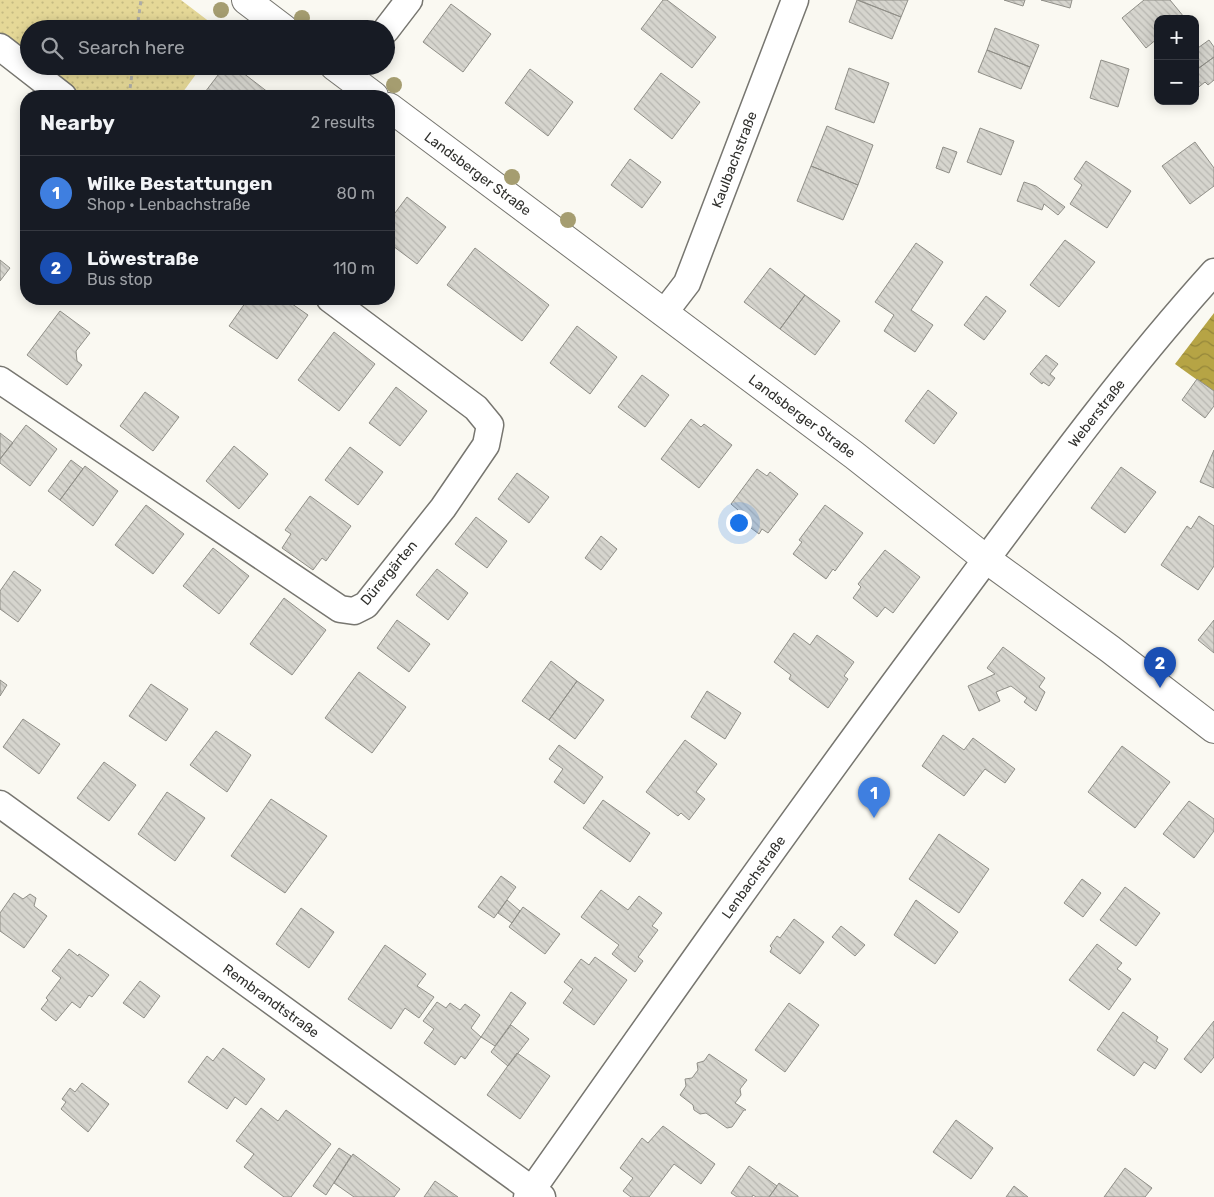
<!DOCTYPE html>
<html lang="en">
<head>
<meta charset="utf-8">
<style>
  body { margin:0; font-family:Rubik,sans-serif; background:#242831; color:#f1f3f6 }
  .controls { position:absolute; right:15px; top:15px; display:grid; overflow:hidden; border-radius:10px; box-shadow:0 2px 12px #0003 }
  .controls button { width:45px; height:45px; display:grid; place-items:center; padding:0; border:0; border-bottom:1px solid #363941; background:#171b24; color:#f1f3f6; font:25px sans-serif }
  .you { position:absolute; left:738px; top:522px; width:18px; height:18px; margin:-12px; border:4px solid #fff; border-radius:50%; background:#1a73e8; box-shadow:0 0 0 8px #1a73e833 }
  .badge { display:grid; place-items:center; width:32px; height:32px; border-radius:50%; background:#ea580c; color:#fff; font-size:16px; font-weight:700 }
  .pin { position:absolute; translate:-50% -41px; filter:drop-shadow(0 1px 2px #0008) }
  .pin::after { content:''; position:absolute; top:26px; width:18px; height:15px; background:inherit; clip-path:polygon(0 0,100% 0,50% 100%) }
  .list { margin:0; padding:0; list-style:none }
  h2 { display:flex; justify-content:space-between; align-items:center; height:65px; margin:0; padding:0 20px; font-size:21px }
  h2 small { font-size:16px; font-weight:400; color:#9ea1a6 }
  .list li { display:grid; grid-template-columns:32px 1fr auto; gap:15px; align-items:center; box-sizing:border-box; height:75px; padding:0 20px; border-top:1px solid #363941 }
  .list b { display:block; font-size:19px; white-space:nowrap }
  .list p { margin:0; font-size:16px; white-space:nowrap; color:#9ea1a6 }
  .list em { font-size:16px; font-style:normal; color:#9ea1a6 }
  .icon { flex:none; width:28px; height:28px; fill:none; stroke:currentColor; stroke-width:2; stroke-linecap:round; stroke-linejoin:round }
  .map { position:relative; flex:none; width:1214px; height:1197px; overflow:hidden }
  .search { position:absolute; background:#171b24; box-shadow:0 2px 12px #0003; left:20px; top:20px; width:375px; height:55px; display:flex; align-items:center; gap:12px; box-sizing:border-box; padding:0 18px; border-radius:28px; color:#9ea1a6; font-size:19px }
  .panel { position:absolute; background:#171b24; box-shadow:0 2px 12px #0003; left:20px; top:90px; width:375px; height:215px; border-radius:20px }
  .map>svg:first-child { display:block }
</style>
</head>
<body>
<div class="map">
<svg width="1214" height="1197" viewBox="0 0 1214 1197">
  <defs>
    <pattern id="park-dots" width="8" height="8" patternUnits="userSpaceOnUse" patternTransform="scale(1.25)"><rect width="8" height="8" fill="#e5d897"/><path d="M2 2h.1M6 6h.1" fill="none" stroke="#c5ba82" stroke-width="1.8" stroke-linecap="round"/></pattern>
    <pattern id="water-waves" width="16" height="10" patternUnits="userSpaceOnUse" patternTransform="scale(1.25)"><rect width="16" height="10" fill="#b6a445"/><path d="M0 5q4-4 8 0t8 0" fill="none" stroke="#94863a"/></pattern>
    <pattern id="building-back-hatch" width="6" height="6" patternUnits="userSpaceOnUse" patternTransform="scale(1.25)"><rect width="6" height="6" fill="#d6d5ce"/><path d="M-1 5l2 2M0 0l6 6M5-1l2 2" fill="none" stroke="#b8b7b1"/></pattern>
  </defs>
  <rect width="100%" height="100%" fill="#faf9f2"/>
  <path fill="url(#park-dots)" d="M0,0h181l38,29h-190v29l-29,-22z
    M40,66h162l-22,30h-100z"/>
  <path fill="url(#water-waves)" d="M1214,313v79l-39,-28z"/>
  <path fill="url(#building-back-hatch)" stroke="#908f88" d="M663,0h4l49,37 -24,31 -51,-39z
    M857,0l44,17 -9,22 -43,-17z
    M858,0h50l-7,17z
    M1004,0h21l-2,6z
    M1041,0h31l-2,8z
    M1144,0h26l14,17 -2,2h-24v19l-12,10 -24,-30z
    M451,4l40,30 -28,38 -40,-30z
    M995,28l44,17 -9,22 -43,-17z
    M1209,40l5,7v10l-18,13 -1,-20z
    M987,50l43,17 -9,22 -43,-17z
    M1214,57v23l-6,5 -3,-3 -10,8v-19z
    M1101,60l28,9 -11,38 -28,-9z
    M225,66h9l39,30h-71z
    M849,68l40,15 -15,40 -39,-14z
    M530,69l43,33 -25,34 -43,-33z
    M661,73l39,29 -28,37 -38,-30z
    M827,126l46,19 -15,40 -47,-19z
    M980,128l34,13 -13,34 -34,-13z
    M1195,142l19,26v18l-24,18 -28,-38z
    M943,147l14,5 -8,21 -13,-5z
    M630,159l31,23 -19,26 -31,-23z
    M1086,161l45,30 -24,37 -37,-24 12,-19 -8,-6z
    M811,166l47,19 -15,35 -46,-19z
    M1024,182l12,4 29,21 -7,8 -14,-11 -2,6 -25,-9z
    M407,197l39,30 -29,37 -28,-21v-22z
    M1065,240l30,22 -36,45 -29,-22z
    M916,243l27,19 -32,48 22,15 -18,27 -31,-21 10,-16 -19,-13z
    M475,248l74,57 -27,36 -75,-56z
    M0,260l10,8 -10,13z
    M770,268l35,27 -25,34 -36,-27z
    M805,295l35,26 -25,34 -35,-26z
    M986,296l20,15 -22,29 -20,-15z
    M248,299h37l23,16 -31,44 -48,-33z
    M60,311l30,22 -14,18 1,10 5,4 -15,20 -40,-30z
    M577,326l40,31 -27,37 -40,-31z
    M334,332l41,32 -36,47 -41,-31z
    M1046,355l12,9 -8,10 5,4 -6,8 -6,-4 -1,2 -12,-10z
    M642,375l27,20 -24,32 -27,-20z
    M1197,379l17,12v15l-9,12 -23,-18z
    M396,387l31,24 -27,35 -31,-23z
    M928,390l29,23 -23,31 -29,-23z
    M145,392l34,25 -26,34 -33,-25z
    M691,419l10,8 3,-3 28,21 -33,43 -38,-29z
    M26,425l31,24 -27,37 -30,-23v-4z
    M0,433l13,10 -13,16z
    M234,446l34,28 -29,35 -33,-28z
    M350,447l33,25 -25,33 -33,-25z
    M1214,450v38l-14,-6z
    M71,460l12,9 -23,31 -12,-9z
    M85,466l33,25 -25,35 -33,-26z
    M1121,467l35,25 -31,41 -34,-25z
    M757,469l10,7 3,-4 28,22 -30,39 -6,-4 -3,5 -16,-12 -2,3 -8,-7 5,-8 -7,-6z
    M517,473l32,24 -20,26 -31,-24z
    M310,496l41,30 -25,35 -4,-3 -9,12 -31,-22 9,-14 -6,-4z
    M146,505l38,29 -31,40 -38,-29z
    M825,505l38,28 -28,38 -2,-2 -7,10 -33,-25 9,-12 -3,-2z
    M1199,516l15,10v40l-16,24 -37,-25 26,-39 4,3z
    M476,517l31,24 -20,27 -32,-24z
    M601,536l16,13 -16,21 -16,-12z
    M213,548l36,28 -30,38 -36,-28z
    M885,550l35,27 -27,36 -8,-6 -8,10 -24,-19 8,-11 -3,-3z
    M437,569l31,24 -20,27 -32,-25z
    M14,571l27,19 -23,32 -18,-13v-18z
    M284,598l42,32 -34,45 -42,-31z
    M397,620l33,24 -21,28 -32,-24z
    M1214,620v33l-16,-13z
    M794,633l16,12 7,-10 37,27 -10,14 4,3 -20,29 -39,-29 2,-4 -17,-13z
    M1003,647l42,31 -6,9 6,5 -9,19 -12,-9 3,-4 -16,-12 -15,6 4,9 -21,10 -11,-25 27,-12 -8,-6z
    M551,661l26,20 -28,39 -27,-19z
    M359,672l47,35 -34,46 -47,-35z
    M0,680l7,5 -7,11z
    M577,681l27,19 -29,39 -26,-19z
    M151,684l37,25 -22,32 -37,-25z
    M707,691l34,22 -16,26 -34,-22z
    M23,719l37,25 -21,30 -36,-27z
    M216,731l35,24 -24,37 -37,-27z
    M943,735l21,15 9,-12 42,31 -10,14 -20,-14 -21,27 -42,-30z
    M685,740l32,24 -21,28 9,7 -16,21 -8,-7 -3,3 -32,-24z
    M559,745l44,32 -19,27 -30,-22 9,-13 -14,-10z
    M1122,746l48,36 -35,46 -47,-36z
    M104,762l32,23 -27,36 -32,-23z
    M167,792l38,26 -30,43 -37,-27z
    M271,799l56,37 -42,57 -54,-37z
    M603,800l47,33 -20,29 -47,-34z
    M1189,801l25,18v12l-20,27 -31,-24z
    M939,834l50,35 -30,44 -50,-34z
    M501,876l15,11 -22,31 -16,-11z
    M1082,879l19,14 -18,24 -19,-14z
    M1125,887l35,26 -24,33 -36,-26z
    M601,890l27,20 11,-14 23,17 -10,13 6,4 -20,27 5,4 -8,11 -23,-18 7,-9 -38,-28z
    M14,893l9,6 7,-5 6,4 -2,8 13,10 -23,32 -24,-17v-18z
    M507,900l13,11 -8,12 -14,-10z
    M916,900l42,32 -23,32 -41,-29z
    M523,907l37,27 -15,20 -36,-27z
    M301,908l33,24 -25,36 -33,-24z
    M794,919l30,23 -24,32 -30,-22 2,-4 -2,-2 7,-10 3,2z
    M841,926l24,19 -10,11 -23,-19z
    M1097,944l25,19 -5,6 14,10 -22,31 -40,-30z
    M385,945l41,29 -9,12 17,11 -15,21 -14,-10 -14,21 -43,-30z
    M69,949l9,7 1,-2 30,21 -17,22 -3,-2 -9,13 -8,-6 -16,19 -15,-12 7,-9 -2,-2 15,-20 -9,-7z
    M595,957l32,23 -33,45 -31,-22 10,-14 -9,-7 17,-23 8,6z
    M140,981l20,15 -16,22 -21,-15z
    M511,992l15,11 -31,43 -14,-9z
    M437,1002l9,6 4,-5 10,7 5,-6 15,11 -9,13 10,9 -16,22 -4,-3 -6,9 -31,-22 10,-14 -11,-8z
    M789,1003l30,22 -34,47 -30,-22z
    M1123,1012l35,25 -2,4 12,8 -13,20 -11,-7 -10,14 -37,-26z
    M1214,1021v36l-13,16 -17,-14z
    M511,1025l18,14 -21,27 -17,-14z
    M223,1048l42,31 -19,26 -11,-8 -8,12 -39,-27 19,-26 6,5z
    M517,1053l33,23 -30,43 -33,-24z
    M709,1054l38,26 -7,9 1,6 -6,8 11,7h-2l-12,17 -5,1 -21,-15 -6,1 -6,-4 -1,-5 -13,-10 6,-9 -1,-7 7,-1 6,-8 -1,-7 7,-2z
    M82,1083l27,21 -21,28 -27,-23 5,-7 -4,-3 8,-11 5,4z
    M261,1108l17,13 8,-11 45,34 -40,53h-7l-40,-30 10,-13 -18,-13z
    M956,1120l37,28 -22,31 -38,-27z
    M663,1126l52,38 -14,20 -27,-20 -25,33h-18l-8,-6 10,-13 -13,-10 22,-30 6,5z
    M339,1148l12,8 -25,39 -13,-9z
    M353,1154l47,35 -6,8h-40l-20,-14z
    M749,1166l28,20 -8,11h-13l-3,-2 -1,2h-15l-6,-4z
    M1125,1168l27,20 -7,9h-41z
    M435,1181l23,16h-34z
    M779,1183l19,13v1h-29z
    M1014,1186l14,11h-22z"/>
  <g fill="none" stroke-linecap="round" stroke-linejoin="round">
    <defs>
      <g id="minor">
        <path d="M386,30l23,-30"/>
        <path d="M0,47l63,49"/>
        <path id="s1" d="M664,313l23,-30 108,-283"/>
        <path d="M0,380l340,229 14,2 12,-6 77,-97 43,-63 4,-20 -14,-17 -146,-109"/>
        <path id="s2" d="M0,804l542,393"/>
        <path id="s3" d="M527,1197c140,-199 280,-398 426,-593 84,-113 167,-228 261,-332"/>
      </g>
      <g id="tertiary">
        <path d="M246,0l38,29"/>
        <path d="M334,66l40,30"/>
        <path id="s4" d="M389,107l465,348 132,104 124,90 104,80"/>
      </g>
    </defs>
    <use href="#minor" stroke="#777670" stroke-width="29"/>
    <use href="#tertiary" stroke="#777670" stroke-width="30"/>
    <path stroke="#adaca7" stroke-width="3" stroke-dasharray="4 4" stroke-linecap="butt" d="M137,29l4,-29
      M129,96l4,-30"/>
    <use href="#minor" stroke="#fff" stroke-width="26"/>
    <use href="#tertiary" stroke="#fff" stroke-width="28"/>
  </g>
  <g fill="#a59d70">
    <circle cx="221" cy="10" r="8"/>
    <circle cx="302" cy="18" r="8"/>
    <circle cx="394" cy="85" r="8"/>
    <circle cx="512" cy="177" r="8"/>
    <circle cx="568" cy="220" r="8"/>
  </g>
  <g text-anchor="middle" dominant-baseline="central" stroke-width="4" stroke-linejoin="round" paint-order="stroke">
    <g font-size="14" fill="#30302d" stroke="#fff">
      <text stroke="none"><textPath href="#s1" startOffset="170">Kaulbachstraße</textPath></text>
      <text stroke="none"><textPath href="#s4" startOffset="111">Landsberger Straße</textPath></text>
      <text stroke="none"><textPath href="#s3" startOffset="969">Weberstraße</textPath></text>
      <text stroke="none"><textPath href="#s4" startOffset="516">Landsberger Straße</textPath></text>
      <text transform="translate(389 573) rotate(-50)">Dürergärten</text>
      <text stroke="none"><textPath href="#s3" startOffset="392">Lenbachstraße</textPath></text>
      <text stroke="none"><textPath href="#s2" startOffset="335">Rembrandtstraße</textPath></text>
    </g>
  </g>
</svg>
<div class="controls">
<button>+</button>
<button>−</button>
</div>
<div class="you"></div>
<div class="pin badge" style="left:874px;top:818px;background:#3f7fe0">1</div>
<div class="pin badge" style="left:1160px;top:688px;background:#1a4fb4">2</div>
<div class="search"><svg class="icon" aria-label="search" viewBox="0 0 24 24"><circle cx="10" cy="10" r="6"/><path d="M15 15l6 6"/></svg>Search here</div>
<section class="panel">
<h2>Nearby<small>2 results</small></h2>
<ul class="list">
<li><span class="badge" style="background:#3f7fe0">1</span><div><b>Wilke Bestattungen</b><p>Shop · Lenbachstraße</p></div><em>80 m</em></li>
<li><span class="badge" style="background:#1a4fb4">2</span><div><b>Löwestraße</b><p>Bus stop</p></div><em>110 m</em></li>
</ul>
</section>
</div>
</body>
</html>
